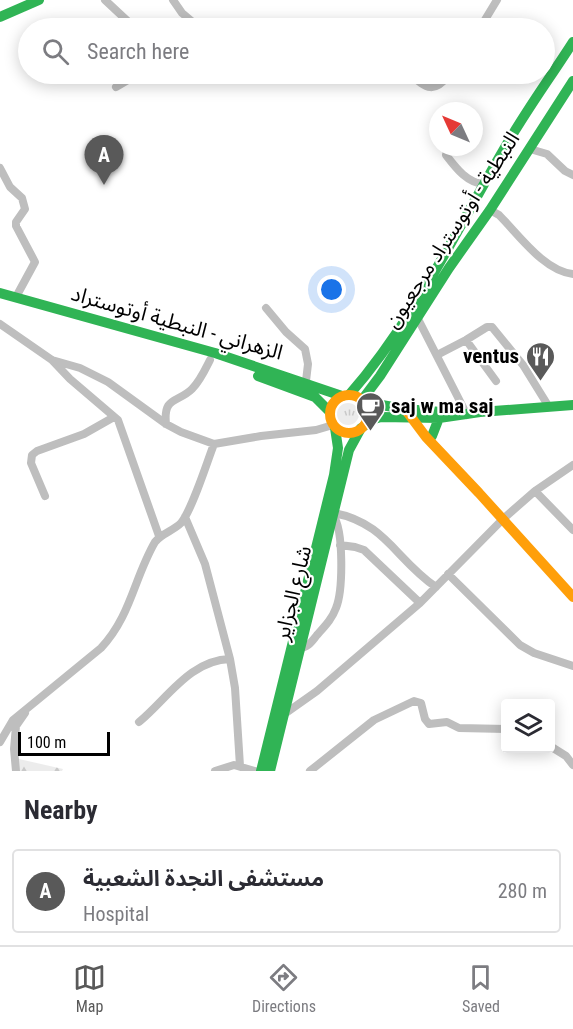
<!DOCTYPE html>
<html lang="en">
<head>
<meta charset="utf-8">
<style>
  body { margin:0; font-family:"Roboto Condensed","Noto Sans Arabic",sans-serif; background:#f7f7f7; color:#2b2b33 }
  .controls { position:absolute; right:18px; bottom:18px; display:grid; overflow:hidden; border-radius:6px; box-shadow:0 3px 15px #0003 }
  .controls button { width:54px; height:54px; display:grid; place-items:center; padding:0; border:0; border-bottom:2px solid #e1e1e2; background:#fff; color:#2b2b33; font:30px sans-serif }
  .compass { position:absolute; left:429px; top:102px; width:54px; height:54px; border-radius:50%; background:#fff; box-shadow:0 3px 15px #0003; rotate:314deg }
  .scale { position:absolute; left:18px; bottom:15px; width:92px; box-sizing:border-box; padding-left:6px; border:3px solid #000; border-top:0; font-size:16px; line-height:21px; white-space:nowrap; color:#000; -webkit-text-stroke:4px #fff; paint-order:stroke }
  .you { position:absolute; left:332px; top:290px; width:21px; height:21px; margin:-15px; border:4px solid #fff; border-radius:50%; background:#1a73e8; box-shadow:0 0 0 9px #1a73e833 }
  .badge { display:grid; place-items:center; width:39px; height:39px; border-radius:50%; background:#595959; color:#fff; font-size:20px; font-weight:700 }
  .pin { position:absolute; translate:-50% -50px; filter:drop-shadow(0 2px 3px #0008) }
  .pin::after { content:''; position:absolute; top:32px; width:21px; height:18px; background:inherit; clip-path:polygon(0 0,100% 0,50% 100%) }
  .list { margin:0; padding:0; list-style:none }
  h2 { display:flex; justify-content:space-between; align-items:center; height:78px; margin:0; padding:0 24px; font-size:26px }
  h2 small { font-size:20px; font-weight:400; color:#7c7c81 }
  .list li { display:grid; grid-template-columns:39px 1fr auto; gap:18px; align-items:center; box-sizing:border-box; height:84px; margin:0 12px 12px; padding:0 12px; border:2px solid #e1e1e2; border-radius:6px }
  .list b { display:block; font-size:22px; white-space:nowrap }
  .list p { margin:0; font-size:20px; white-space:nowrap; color:#7c7c81 }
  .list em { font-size:20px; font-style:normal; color:#7c7c81 }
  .icon { flex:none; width:33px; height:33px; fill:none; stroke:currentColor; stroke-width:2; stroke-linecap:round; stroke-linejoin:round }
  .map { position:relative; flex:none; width:573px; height:771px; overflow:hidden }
  .search { position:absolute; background:#fff; box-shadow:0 3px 15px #0003; left:18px; right:18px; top:18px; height:66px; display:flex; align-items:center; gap:15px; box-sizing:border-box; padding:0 21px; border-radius:33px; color:#7c7c81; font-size:22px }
  .sheet { height:174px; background:#fff }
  nav { display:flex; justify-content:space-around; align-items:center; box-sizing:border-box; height:84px; border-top:2px solid #e1e1e2; background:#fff; font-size:16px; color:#7c7c81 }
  nav a { display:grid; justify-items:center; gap:3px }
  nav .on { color:#595959 }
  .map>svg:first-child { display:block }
</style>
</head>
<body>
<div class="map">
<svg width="573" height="771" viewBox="0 0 573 771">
  <defs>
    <pattern id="grass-tufts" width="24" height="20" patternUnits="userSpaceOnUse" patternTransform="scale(1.5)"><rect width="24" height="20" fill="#ececec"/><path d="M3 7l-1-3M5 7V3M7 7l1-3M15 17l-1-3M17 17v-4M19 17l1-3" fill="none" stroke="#c9c9c9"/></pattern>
    <pattern id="forest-firs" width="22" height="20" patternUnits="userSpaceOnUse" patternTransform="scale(1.5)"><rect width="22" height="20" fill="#ececec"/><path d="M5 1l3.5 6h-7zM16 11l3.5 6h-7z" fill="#c9c9c9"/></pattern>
  </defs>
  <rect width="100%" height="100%" fill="#fff"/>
  <path fill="url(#grass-tufts)" d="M337 414a11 11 0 1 1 22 0a11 11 0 1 1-22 0Z"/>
  <path fill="url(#forest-firs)" d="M19,759l44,10 -1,2h-44z"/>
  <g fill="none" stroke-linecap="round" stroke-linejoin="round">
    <path stroke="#bebebe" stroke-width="8" d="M105,0l30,28
      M173,0l9,13 13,11
      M480,28l17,-28
      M410,74c17,15 24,20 40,0
      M347,75l1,-1
      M116,87l22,-13
      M474,122l2,-1
      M448,147l-2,8c10,13 21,28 38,29
      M530,149l17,5 18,17 8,4
      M0,168l10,19 12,11 3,11 -9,13v4l19,36 -19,35
      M490,210l9,5c20,20 45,56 74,59
      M266,308l20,24 19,17 3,15 -2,17
      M417,317l50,98
      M0,324l52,36 28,8 28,14 58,42 15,8 33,12 47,-8 55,-6 17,-5
      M466,340l30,41
      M437,355l29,-15 21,-13h5l31,38 26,42
      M52,360l18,19 48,41 41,116
      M166,424c-3,-28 12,-21 26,-35 8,-8 13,-19 18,-29
      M535,491l38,39
      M45,496l-14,-33 1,-8 5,-4 47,-17 30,-17
      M334,513c52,10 62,47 102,74
      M185,517l20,47 25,95 5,29 5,78
      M340,545l15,2 9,3 56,53
      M448,574l72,71 14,8 39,13
      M299,648c9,0 13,-7 18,-13 8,-9 15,-16 19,-27 7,-17 8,-78 -3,-93
      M283,715l34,-24 103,-88 83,-84 32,-28 38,-26
      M139,722c28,-23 51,-62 91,-63
      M0,742l13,-22 88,-72c30,-32 33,-70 54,-106 7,-9 18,-11 26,-19 11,-13 26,-61 33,-79
      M550,746l16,10 7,9
      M16,771l-2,-22 2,-23 9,-13
      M215,771l19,-6 21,6
      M310,771l64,-51 40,-19 7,2 4,16 4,5 18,-2 12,6 47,1"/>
    <path stroke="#30b455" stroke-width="10" d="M0,17l39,-17
      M0,293l215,60 127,43
      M258,376l57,21 14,14
      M349,395c64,-73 106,-162 155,-246 21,-37 46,-71 69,-107
      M362,400l18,-24 69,-108 41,-58 83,-129
      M364,402l41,7 36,3
      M364,426l7,-6 10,-3 58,1 41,-6 93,-7
      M432,436l7,-18
      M261,771l73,-296 4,-27 -3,-20
      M270,771l79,-321 12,-22"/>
    <path stroke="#ff9f0a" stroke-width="10" d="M330 414a19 19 0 1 1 38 0a19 19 0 1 1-38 0Z
      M405,409l21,28 53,56 94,104"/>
  </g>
  <defs>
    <symbol id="restaurant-pin" viewBox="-11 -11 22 30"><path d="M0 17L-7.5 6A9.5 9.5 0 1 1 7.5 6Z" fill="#595959" stroke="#fff"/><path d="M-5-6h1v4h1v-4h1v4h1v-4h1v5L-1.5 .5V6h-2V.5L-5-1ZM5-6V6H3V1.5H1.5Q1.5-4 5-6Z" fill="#fff"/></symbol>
    <symbol id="cafe-pin" viewBox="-11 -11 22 30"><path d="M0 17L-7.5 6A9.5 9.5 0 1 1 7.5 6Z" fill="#595959" stroke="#fff"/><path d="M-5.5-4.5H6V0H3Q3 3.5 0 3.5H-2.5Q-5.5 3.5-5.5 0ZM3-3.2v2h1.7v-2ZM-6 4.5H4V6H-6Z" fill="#fff"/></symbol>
  </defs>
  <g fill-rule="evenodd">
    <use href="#restaurant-pin" x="524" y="340" width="33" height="45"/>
    <use href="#cafe-pin" x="354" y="390" width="33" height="45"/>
  </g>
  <g text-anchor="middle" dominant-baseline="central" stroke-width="4.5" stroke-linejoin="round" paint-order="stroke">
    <g font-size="21" fill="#000" stroke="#fff">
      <text transform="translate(452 230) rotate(-57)">النبطية - أوتوستراد مرجعيون</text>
      <text transform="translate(177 323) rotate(16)">الزهراني - النبطية أوتوستراد</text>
      <text transform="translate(293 593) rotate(-76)">شارع الجزاير</text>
    </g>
    <g font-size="21" font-weight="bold" fill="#000" stroke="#fff" text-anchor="end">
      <text x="519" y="356">ventus</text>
      <text x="391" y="406" text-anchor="start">saj w ma saj</text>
    </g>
  </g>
</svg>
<div class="controls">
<button><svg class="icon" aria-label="layers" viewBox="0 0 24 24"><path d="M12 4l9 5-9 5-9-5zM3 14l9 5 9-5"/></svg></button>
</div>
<svg class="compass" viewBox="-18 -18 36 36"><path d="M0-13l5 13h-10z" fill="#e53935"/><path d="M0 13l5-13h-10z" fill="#7c7c81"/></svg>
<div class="scale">100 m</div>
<div class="you"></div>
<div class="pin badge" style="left:104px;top:185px">A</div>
<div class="search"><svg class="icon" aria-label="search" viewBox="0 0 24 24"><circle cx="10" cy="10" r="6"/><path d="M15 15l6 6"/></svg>Search here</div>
</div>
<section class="sheet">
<h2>Nearby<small></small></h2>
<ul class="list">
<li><span class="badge">A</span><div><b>مستشفى النجدة الشعبية</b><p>Hospital</p></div><em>280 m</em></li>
</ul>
</section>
<nav>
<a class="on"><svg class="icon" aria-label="map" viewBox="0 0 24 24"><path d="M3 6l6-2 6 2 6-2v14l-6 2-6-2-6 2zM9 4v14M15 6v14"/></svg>Map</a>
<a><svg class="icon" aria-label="directions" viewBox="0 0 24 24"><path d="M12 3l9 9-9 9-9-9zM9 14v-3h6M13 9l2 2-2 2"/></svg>Directions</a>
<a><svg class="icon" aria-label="saved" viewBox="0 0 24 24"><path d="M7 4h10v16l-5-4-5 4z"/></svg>Saved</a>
</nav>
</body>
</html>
